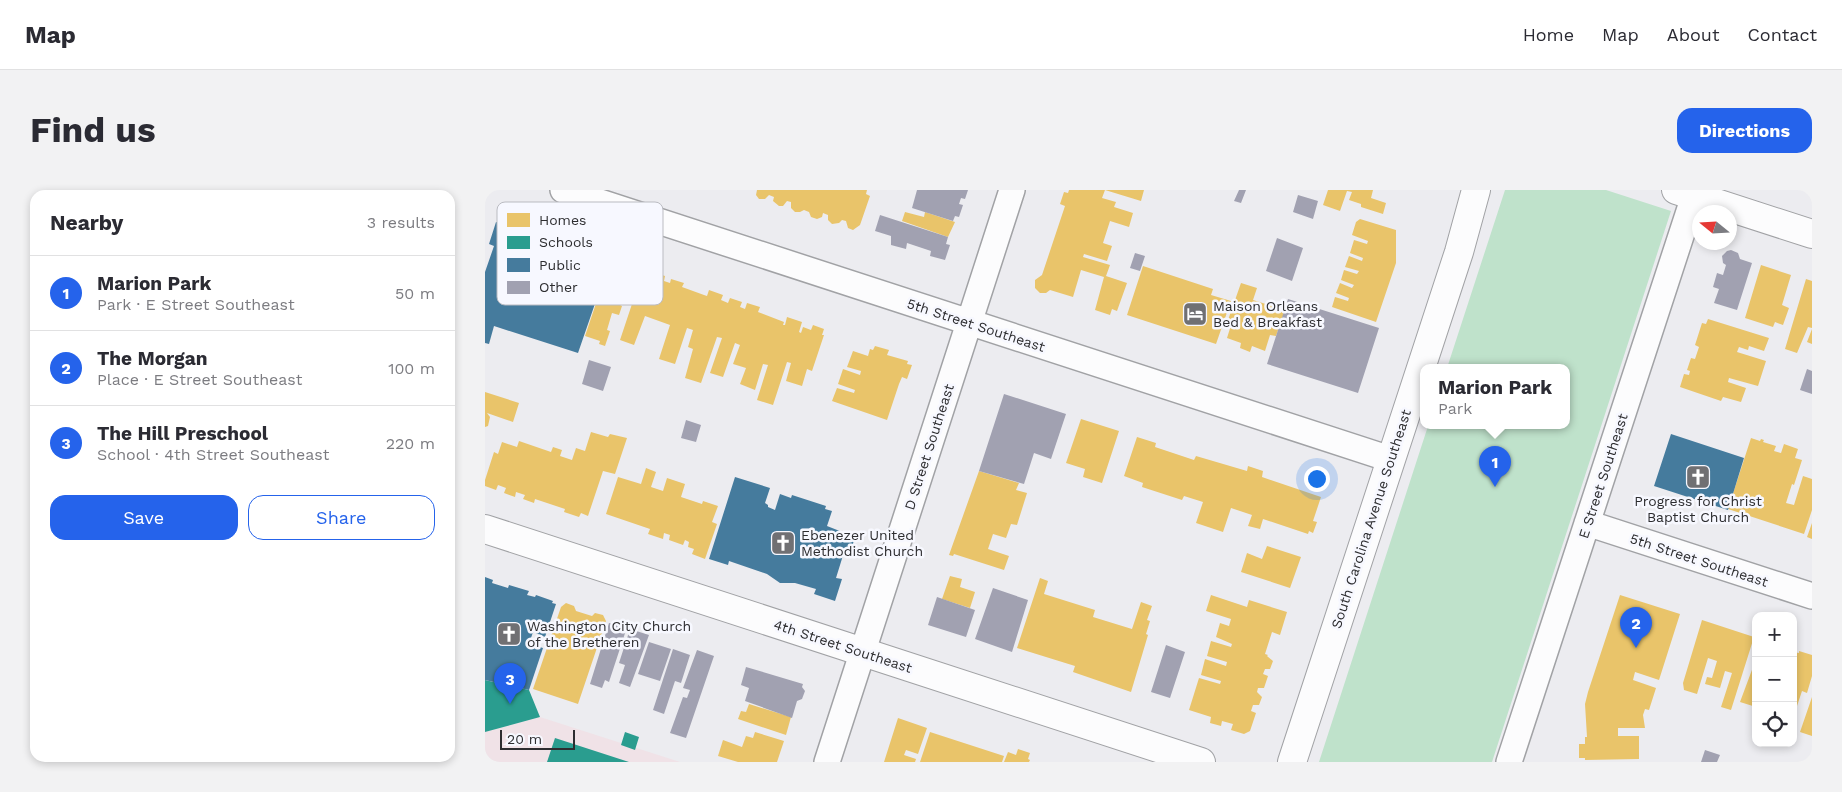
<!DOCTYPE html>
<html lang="en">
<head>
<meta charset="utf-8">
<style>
  body { margin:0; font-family:"Work Sans",sans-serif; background:#f2f2f3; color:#2b2b33 }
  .controls { position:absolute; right:15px; bottom:15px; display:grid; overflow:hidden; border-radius:10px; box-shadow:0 2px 8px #0003 }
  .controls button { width:45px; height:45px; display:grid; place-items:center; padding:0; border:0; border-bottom:1px solid #e1e1e2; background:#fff; color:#2b2b33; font:25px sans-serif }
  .compass { position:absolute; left:1207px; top:15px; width:45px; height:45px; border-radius:50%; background:#fff; box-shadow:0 2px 8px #0003; rotate:288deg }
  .scale { position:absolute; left:15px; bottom:12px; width:75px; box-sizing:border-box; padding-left:5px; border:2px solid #2d2d30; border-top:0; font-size:14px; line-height:18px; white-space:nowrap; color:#2d2d30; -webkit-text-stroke:4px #f7f8ff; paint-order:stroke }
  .you { position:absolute; left:831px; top:288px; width:18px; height:18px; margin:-12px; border:4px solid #fff; border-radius:50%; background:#1a73e8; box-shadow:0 0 0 8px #1a73e833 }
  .badge { display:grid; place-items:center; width:32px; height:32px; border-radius:50%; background:#2563eb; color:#fff; font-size:16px; font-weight:700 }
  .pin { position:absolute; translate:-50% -41px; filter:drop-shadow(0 1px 2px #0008) }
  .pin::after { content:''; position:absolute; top:26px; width:18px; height:15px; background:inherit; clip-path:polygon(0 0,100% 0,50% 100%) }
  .popup { position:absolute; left:935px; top:174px; width:150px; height:65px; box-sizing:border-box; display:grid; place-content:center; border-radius:10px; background:#fff; filter:drop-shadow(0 1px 4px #0005); font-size:16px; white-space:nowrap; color:#7c7c81 }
  .popup b { font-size:19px; color:#2b2b33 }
  .popup::after { content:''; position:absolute; left:50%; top:100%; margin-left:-10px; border:10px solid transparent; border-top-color:#fff }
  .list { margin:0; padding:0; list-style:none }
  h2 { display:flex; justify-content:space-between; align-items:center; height:65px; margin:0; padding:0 20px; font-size:21px }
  h2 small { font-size:16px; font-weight:400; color:#7c7c81 }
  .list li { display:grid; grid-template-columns:32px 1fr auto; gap:15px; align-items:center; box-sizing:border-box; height:75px; padding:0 20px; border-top:1px solid #e1e1e2 }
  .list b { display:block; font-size:19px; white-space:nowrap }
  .list p { margin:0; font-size:16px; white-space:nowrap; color:#7c7c81 }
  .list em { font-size:16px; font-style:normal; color:#7c7c81 }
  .actions { display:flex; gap:10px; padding:15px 20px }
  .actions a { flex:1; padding:11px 0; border:1px solid #2563eb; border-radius:15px; text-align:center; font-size:18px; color:#2563eb }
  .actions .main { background:#2563eb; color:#fff }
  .icon { flex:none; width:28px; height:28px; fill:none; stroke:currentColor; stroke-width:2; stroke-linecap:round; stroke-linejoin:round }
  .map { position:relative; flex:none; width:1327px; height:572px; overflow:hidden; border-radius:15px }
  header { display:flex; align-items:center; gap:30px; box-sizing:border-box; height:70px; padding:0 25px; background:#fff; border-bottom:1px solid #e1e1e2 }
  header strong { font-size:24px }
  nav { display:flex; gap:28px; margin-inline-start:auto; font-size:18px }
  .intro { display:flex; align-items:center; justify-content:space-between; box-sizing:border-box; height:120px; padding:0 30px }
  h1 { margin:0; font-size:35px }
  .button { padding:12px 22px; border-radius:15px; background:#2563eb; color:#fff; font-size:18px; font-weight:700 }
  main { display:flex; gap:30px; padding:0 30px }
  aside { flex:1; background:#fff; border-radius:15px; box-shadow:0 2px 8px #0003 }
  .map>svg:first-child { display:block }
</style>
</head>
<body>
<header>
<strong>Map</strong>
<nav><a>Home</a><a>Map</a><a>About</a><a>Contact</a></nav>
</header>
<div class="intro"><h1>Find us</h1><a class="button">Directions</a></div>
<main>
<aside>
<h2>Nearby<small>3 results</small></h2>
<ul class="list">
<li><span class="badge">1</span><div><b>Marion Park</b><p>Park · E Street Southeast</p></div><em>50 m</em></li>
<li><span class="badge">2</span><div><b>The Morgan</b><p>Place · E Street Southeast</p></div><em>100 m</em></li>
<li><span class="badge">3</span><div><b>The Hill Preschool</b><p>School · 4th Street Southeast</p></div><em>220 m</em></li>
</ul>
<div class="actions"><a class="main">Save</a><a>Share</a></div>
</aside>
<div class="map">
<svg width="1327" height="572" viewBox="0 0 1327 572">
  <rect width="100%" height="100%" fill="#ececf0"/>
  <path fill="#f0e2e7" d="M55,527l140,45h-195v-30z"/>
  <path fill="#bfe2cb" d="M1020,0h101l65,21 -179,551h-173l109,-336h138v-58h-119z"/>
  <path fill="#e9c46a" d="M272,0h110l-1,4 4,2 -10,29 -7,5 -5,-2 -2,-7 -4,-1 -3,3 -7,1 -4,-4v-5l-5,-2 -1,4 -5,2 -6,-2 -2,-5 -5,-2 -4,2h-5l-4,-4v-6l-4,-1 -4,5h-4l-6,-5 1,-4 -5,-2 -4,4h-6l-3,-4z
    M584,0h36l-3,8 14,4 -2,5 19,6 -4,14 -19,-6 -7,22 9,3 -5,15 -23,-7 -1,3 27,8 -4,11 21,7 -10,28 -5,-2 -2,6 -15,-5 9,-33 -23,-7 -8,27 -23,-7 -4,3h-6l-5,-5v-8l7,-5 23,-69 -5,-2 4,-12 4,1z
    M620,0h39l-3,11z
    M843,0h45l-2,8 15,5 -3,11 -22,-7v-3l-12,-4 3,-8 -5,-1 -7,20 -17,-6z
    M420,22l19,5 1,-5 30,10 -7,15 -46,-16z
    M875,29l36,11v33l-20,59 -44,-15 3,-10 13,4 1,-3 -13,-5 4,-10 12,5 2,-3 -13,-5 3,-10 13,4 2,-3 -14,-4 4,-11 13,5 1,-3 -13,-5 4,-13 13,4 1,-3 -16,-6 4,-13z
    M125,72l19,7 -11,35 4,2 -3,9 -7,-2 -5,17 3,1 -5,15 -6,-2 1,-3 -15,-5z
    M1276,75l30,10 -9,30 7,3 -6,17 -8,-3 -2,5 -28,-9z
    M658,76l70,23 -2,6 20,6 -15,43 -89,-29z
    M165,81l15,5 -1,5 6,2 1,-4 13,4 -2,4 22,8 3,1 2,-6 14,5 -2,5 7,3 2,-5 12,4 -2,5 5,2 2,-6 13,4 -2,5 26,10 -1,3h2l2,-8 15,5 -3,10 2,1 2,-6 8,3 2,-5 11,4 -2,6h2l-12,36 -5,-2 -5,17 -16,-5 5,-18 -4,-1 -14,43 -16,-5 11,-35 -5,-1 -8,26 -15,-6 6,-16 -13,-4 7,-19 -5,-2 -12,34 -13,-4 12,-35 -5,-1 -16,46 -16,-5 8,-29 -5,-2 5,-17 -6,-2 -12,36 -16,-5 11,-34 -25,-9 -11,29 -14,-5 21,-63 2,-2 5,2z
    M1321,89l6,2v47l-4,-1 -11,26 -12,-4z
    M756,93l16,5 -4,12 32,10 -9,26 -6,-1 -5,16 -13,-5 -2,6 -10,-4 1,-5 -14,-5 5,-16 -4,-2z
    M1223,129l61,19 -5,13 -15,-5 -1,4 -9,-3 -2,5 29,9 -8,25 -29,-8 -1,4 18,6 -5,14 -18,-5 -2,4 -41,-14 4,-13 5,1 1,-4 -3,-1 4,-12 4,1 4,-12 -4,-2 7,-22 4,1z
    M1327,139v15l-5,-2z
    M390,156l14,4 -2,5 21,6 -1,3 5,1 -5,14 -5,-2 -3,7 -12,36 -55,-19 5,-13 17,5 1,-3 -17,-6 5,-15 17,6 1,-4 -14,-4 6,-16 15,5 2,-7 3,1z
    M0,202l34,11 -6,19 -26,-9 3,4 -2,9 -3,1z
    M596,229l38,12 -17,52 -19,-6 2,-8 -19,-6z
    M106,242l17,5 2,-3 17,4 -12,36 -12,-3 -15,45 -7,-3 -2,4 -15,-5 1,-3 -30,-10 -1,4 -11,-4 2,-4 -9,-3 -1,5 -11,-4 2,-5 -8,-3 -2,5 -11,-4v-6l9,-28 4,2 4,-12 15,5 2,-6 32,11 2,-5 9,3 -2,6 12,4 4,-12 9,3z
    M652,247l19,6 -1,4 39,13 2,-4 51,15 1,-5 15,5 -1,6 59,20 -8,24 4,1 -4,11 -4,-2 -1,3 -45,-15 -3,10 -12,-3 4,-11 -21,-7 -8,24 -27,-9 7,-21 -19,-6 -2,4 -40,-13 1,-4 -19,-7z
    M1266,248l9,3 1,-2 3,1 -1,2 13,4 -2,5 7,2 3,-9 14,5 -3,9 7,2 -8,25 -2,-1 -6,19 8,2 9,-29 9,3v31l-8,24 -76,-25z
    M161,278l10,4 -5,15 12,4 4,-13 18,6 -4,13 21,7 1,-3 15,5 -6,16 5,2 -12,35 -13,-5 2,-5 -6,-2 1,-5 -4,-2 -2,5 -14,-5 1,-5 -6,-2 -1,6 -15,-5 2,-5 -44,-15 12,-37 23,7z
    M494,281l40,12 -3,7 11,3 -10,32 -6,-1 -5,14 -13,-4 -5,15 21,7 -5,14 -50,-16 -1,2 -4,-1z
    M1327,333v16l-5,-2z
    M782,356l34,11 -11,31 -49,-16 6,-19 15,6z
    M465,386l12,3 -2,8 15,5 -5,16 -28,-9z
    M555,388l8,3 -4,13 51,16 -2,7 39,12 9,-27 11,4 -5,14 3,1 -4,13 2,1 -17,57 -58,-20 2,-6 -58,-18z
    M726,405l36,12 2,-7 38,12 -7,23 -8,-3 -7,22 3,1 -1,1 6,5 -3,8h-5l-2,5 5,2 -4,12h-6l-1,4 5,5 -3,8h-6l-2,6 5,2 -6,18 -6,3 -13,-4 2,-6 -11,-3 -1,5 -11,-3 1,-6 -22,-7 10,-32 21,6 1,-3 -20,-6 4,-16 21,7 1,-4 -20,-6 4,-15 20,6 1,-3 -16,-7 4,-14 9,3 2,-7 -25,-8z
    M1135,405l60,19 -21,66 -24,-8 -2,8 23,8 -7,22 -4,-1 -2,6 2,13h-27v8h21v23l-54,1v-2h-6v-14h6v-7h2l-2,-33 3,-12z
    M81,413l8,3 2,5 16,5 3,-3 8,2 3,6 -28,83 -45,-15 28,-82z
    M1217,430l52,17 -23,73 -10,-3 11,-34 -7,-2 -5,17 -15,-4 2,-7 5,1 5,-17 -9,-3 -11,36 -13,-4 -1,-7z
    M1314,461l13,4v21l-5,17 -5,-2 -5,15 -4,-1v-53l6,1z
    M1271,469v48l-16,-5z
    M1327,507v39l-12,-4z
    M264,514l42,13 -5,18 -48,-16 3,-8 5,1z
    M413,528l29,10 -9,26 -12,-4 -2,5 12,4 -1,3h-31z
    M270,542l29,9 -7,21h-39l-20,-6 5,-16 19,7 4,-11 7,2z
    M445,542l74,24 -2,6h-82z
    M533,559l12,4 -2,6 2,1 -1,2h-25l4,-10 8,3z"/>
  <path fill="#2a9d8f" d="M0,490l44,10 11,27 -55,15z
    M140,542l14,5 -4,13 -14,-5z
    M70,548l74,24h-82z"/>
  <path fill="#457b9d" d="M11,32l22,7 -2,6 92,31 -30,87 -84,-27 -5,18 -4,-1v-71l9,-26 -5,-2z
    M1186,244l73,24 -16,52 -74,-24z
    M250,287l35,11 -5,15 3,2v2l7,3 5,-16 11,4 1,-3 34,11 -1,3 7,2 -5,15 28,11 -4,14 -6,-2 -9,29 6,1 -7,22 -21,-7 2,-5 -21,-6h-15l-13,-9 -38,-13 -1,4 -19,-6z
    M0,387l8,3 -1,3 16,5 1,-3 20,6 -2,4 8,2 1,-2 17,6 -1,2 4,1 -11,33 -12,-5 -4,12 14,4 -14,42 -44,-10z"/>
  <path fill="#a1a1b1" d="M432,0h51l-3,9 -4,-1 -2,6 4,1 -4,12 -4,-1 -2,5 -41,-13z
    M754,0h7l-5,13 -7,-2z
    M813,5l20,6 -5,18 -20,-7z
    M395,25l68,22 -2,7 4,1 -5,15 -15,-4 1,-5 -24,-8 -1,6 -15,-4v-9l-16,-5z
    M792,48l26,10 -11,33 -26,-10z
    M1246,60l7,3 2,6 12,4 -15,47 -23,-7 5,-14 -6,-2 4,-14 6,2 3,-10 -3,-2 -1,-7 5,-5z
    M650,63l10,3 -5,15 -10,-3z
    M803,109l91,29 -21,65 -91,-29z
    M104,170l22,7 -8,24 -21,-7z
    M1322,179l5,2v23l-12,-4z
    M519,204l62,20 -15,45 -17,-6 -10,31 -45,-13z
    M201,230l15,5 -5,17 -15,-4z
    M508,398l35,12 -16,52 -37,-13z
    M452,407l38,13 -9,27 -38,-12z
    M130,430l13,4 -19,58 -4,-2 -3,8 -12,-4 19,-61 5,1z
    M145,439l19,6 -19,52 -11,-4 6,-18 -6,-2z
    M164,452l22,7 -11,32 -22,-7z
    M681,455l19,7 -15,46 -19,-6z
    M188,459l17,6 -9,28 -6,-2 -11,33 -11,-4z
    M212,460l17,6 -28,82 -16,-5 13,-36 4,1 3,-8 -7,-2z
    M261,477l57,17 -1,3 3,4 -3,8 -5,2 -5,17 -47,-17 4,-13 -8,-3z
    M1220,560l15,5 -3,7h-16z"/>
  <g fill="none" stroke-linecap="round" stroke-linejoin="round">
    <defs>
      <path id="street" d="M78,0l827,269
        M1102,333l225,73
        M342,572l185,-572
        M1024,572l187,-572"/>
      <path id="secondary" d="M1191,0l136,44
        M0,339l716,233
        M807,572l167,-510 17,-62"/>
    </defs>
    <use href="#street" stroke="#a1a2a5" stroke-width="28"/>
    <use href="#secondary" stroke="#a1a2a5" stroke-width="30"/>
    <use href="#street" stroke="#fcfcfd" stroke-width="25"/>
    <use href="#secondary" stroke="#fcfcfd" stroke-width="28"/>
  </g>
  <defs>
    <symbol id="hotel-square" viewBox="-11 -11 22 22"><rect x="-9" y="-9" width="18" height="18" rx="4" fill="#707073" stroke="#f7f8ff"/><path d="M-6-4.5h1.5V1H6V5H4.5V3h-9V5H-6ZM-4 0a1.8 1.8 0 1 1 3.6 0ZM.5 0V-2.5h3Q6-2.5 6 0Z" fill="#fff"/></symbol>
    <symbol id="church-square" viewBox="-11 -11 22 22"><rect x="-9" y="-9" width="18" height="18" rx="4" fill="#707073" stroke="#f7f8ff"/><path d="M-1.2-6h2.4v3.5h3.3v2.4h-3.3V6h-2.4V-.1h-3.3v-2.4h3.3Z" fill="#fff"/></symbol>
  </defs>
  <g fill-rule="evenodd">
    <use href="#hotel-square" x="696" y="110" width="28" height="28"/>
    <use href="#church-square" x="1199" y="273" width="28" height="28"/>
    <use href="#church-square" x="284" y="339" width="28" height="28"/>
    <use href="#church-square" x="10" y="430" width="28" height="28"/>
  </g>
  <g text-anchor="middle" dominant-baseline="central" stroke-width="5" stroke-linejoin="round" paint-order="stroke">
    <g font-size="14" fill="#2d2d30" stroke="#f7f8ff" text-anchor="start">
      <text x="728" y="116">Maison Orleans<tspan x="728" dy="16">Bed &amp; Breakfast</tspan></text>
      <text x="1213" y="311" text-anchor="middle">Progress for Christ<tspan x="1213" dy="16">Baptist Church</tspan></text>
      <text x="316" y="345">Ebenezer United<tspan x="316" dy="16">Methodist Church</tspan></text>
      <text x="42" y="436">Washington City Church<tspan x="42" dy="16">of the Bretheren</tspan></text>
    </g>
    <g font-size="14" fill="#2d2d30" stroke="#f7f8ff">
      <text transform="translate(491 135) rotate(18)">5th Street Southeast</text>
      <text transform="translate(444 257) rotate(-72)">D Street Southeast</text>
      <text transform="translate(1118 286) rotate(-72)">E Street Southeast</text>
      <text transform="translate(886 329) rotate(-72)">South Carolina Avenue Southeast</text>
      <text transform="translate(1214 370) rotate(18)">5th Street Southeast</text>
      <text transform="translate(358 456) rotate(18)">4th Street Southeast</text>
    </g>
  </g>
  <rect x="12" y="12" width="166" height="103" rx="8" fill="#f7f8ff" stroke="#babbc1" stroke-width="1"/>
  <rect x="22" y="23" width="23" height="14" fill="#e9c46a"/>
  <rect x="22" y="46" width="23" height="13" fill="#2a9d8f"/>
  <rect x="22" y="68" width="23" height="14" fill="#457b9d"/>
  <rect x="22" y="91" width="23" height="13" fill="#a1a1b1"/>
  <g font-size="14" fill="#2d2d30">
    <text x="54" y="35">Homes</text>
    <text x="54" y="57">Schools</text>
    <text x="54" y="80">Public</text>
    <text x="54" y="102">Other</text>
  </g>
</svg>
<div class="controls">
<button>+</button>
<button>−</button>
<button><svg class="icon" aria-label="locate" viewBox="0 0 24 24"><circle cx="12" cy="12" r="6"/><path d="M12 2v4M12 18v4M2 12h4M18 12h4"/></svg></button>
</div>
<svg class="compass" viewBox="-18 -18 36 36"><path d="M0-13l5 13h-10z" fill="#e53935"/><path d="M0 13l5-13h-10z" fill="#7c7c81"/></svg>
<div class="scale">20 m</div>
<div class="you"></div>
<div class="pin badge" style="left:1010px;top:297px">1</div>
<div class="popup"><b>Marion Park</b>Park</div>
<div class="pin badge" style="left:1151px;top:458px">2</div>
<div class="pin badge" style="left:25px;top:514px">3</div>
</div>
</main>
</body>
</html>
